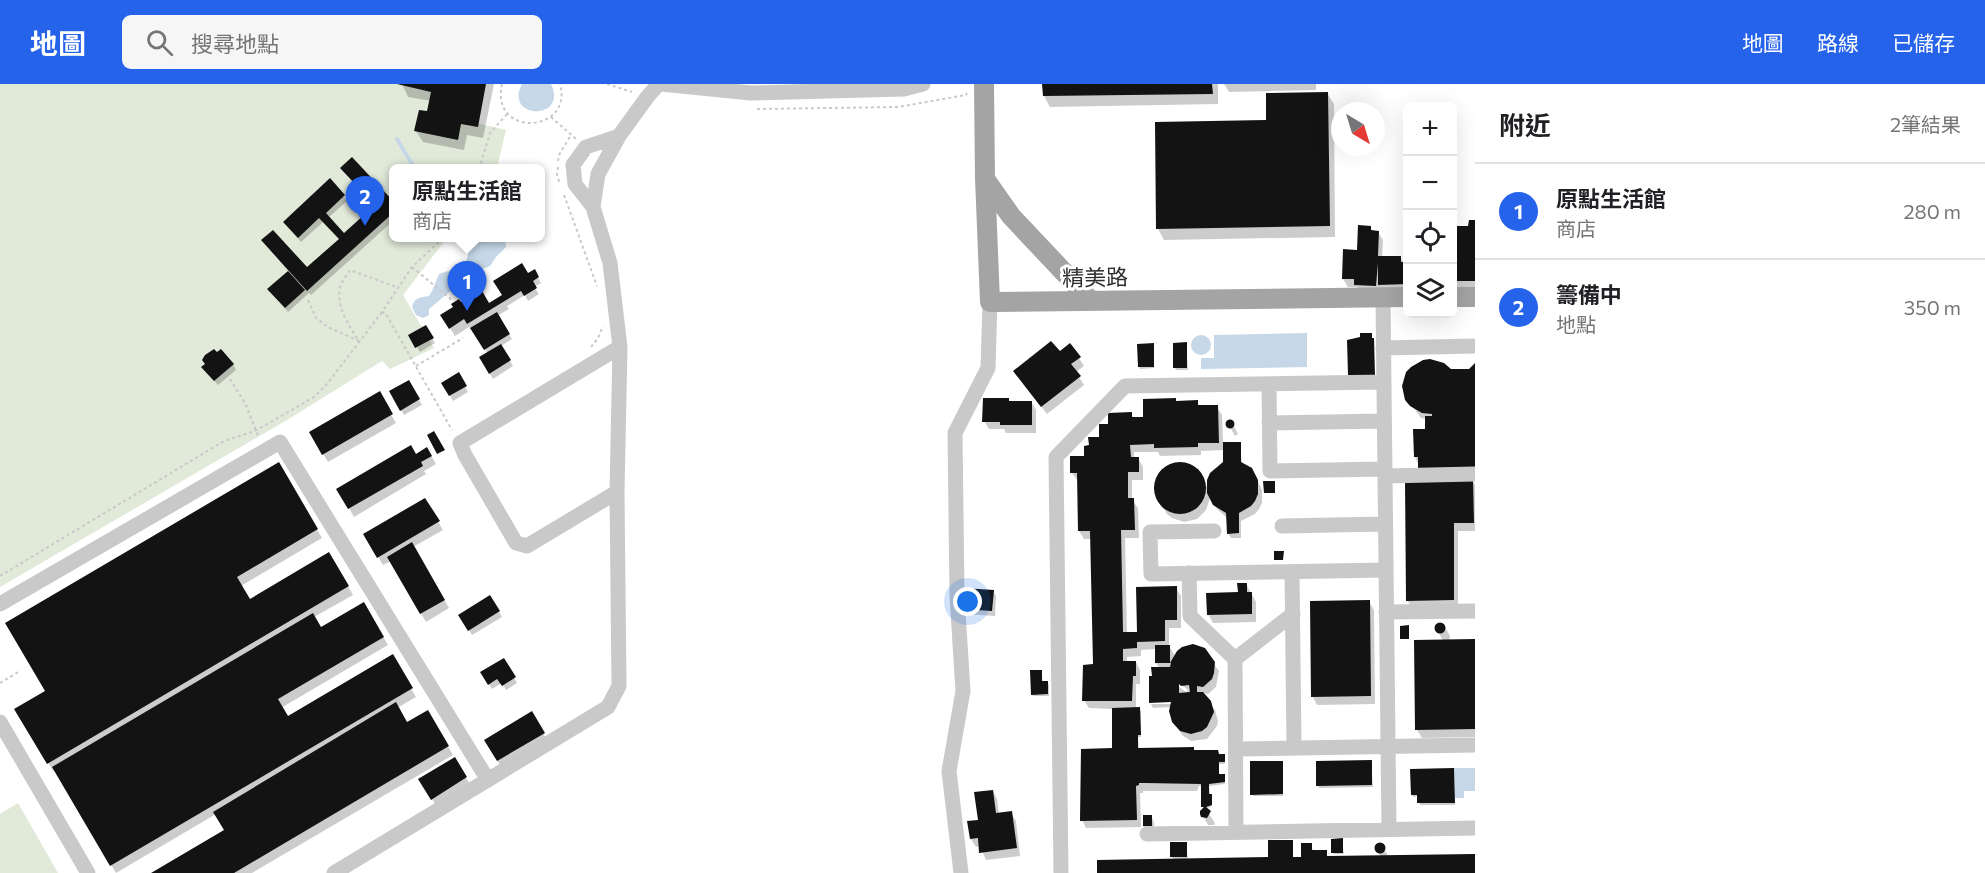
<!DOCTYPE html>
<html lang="zh-TW">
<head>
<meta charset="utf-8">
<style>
  body { margin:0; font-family:Commissioner,"Noto Sans TC",sans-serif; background:#f6f6f6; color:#202124 }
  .controls { position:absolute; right:18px; top:18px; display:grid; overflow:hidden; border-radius:9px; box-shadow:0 6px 24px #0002 }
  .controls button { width:54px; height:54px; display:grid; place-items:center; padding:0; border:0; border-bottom:2px solid #e0e0e0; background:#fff; color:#202124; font:30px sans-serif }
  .compass { position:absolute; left:1331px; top:18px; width:54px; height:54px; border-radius:50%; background:#fff; box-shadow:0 6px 24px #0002; rotate:142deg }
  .you { position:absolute; left:968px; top:518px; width:21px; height:21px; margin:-15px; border:4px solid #fff; border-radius:50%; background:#1a73e8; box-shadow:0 0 0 9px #1a73e833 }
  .badge { display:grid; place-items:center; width:39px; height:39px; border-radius:50%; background:#2563eb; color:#fff; font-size:20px; font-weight:700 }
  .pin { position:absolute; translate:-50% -50px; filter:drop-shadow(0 2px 3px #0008) }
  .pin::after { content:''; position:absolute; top:32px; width:21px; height:18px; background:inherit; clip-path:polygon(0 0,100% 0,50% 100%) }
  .popup { position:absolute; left:389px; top:80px; width:156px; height:78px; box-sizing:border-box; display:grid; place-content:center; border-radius:9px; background:#fff; filter:drop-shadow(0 2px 4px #0005); font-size:20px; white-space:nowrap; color:#757577 }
  .popup b { font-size:22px; color:#202124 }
  .popup::after { content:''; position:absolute; left:50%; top:100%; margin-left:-12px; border:12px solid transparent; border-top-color:#fff }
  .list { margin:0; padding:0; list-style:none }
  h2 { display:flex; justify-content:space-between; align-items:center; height:78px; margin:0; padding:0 24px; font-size:26px }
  h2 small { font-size:20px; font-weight:400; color:#757577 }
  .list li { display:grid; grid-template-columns:39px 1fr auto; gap:18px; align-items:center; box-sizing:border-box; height:96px; padding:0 24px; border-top:2px solid #e0e0e0 }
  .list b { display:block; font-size:22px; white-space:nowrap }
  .list p { margin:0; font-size:20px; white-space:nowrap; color:#757577 }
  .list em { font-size:20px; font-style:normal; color:#757577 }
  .icon { flex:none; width:33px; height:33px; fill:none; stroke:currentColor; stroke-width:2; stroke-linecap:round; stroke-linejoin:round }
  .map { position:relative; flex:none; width:1475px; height:789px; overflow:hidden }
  header { display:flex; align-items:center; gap:36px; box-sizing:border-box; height:84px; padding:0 30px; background:#2563eb; color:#fff }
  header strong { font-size:28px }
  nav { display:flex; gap:33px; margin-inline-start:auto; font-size:21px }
  .search { width:420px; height:54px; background:#f6f6f6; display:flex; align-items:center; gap:15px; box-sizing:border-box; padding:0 21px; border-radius:9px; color:#757577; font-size:22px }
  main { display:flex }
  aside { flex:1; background:#fff }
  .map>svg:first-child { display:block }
</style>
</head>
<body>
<header>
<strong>地圖</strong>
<div class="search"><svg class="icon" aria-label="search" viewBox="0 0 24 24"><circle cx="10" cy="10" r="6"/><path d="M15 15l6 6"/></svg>搜尋地點</div>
<nav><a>地圖</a><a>路線</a><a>已儲存</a></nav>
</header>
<main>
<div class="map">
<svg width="1475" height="789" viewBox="0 0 1475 789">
  <rect width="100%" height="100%" fill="#fff"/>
  <path fill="#e1e9d9" d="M0,0h444l-7,30 69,16 -9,38 -103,1v69h53l-44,57 31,53 -44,21 -8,-8 -95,59 -287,167z
    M18,719l40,70h-58v-59z"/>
  <path fill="#c6d8e8" d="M522,0h29c18,37 -48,36 -29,0z
    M461,154h44l1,9 -10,10 -6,9c-10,4 -19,6 -19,18l-17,4 -25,21v6l-6,3 -7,-3 -4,-8c2,-9 8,-10 17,-11l3,-5 7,-17c14,-6 26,-1 29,-20l-11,-13z
    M1307,249v34l-106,2v-11h13v-23z
    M1191 261a10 10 0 1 1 20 0a10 10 0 1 1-20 0Z
    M1454,684h21v23h-11v7h-9z"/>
  <path fill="#0003" fill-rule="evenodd" d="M402,0h92l-11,54 -16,-3 -3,15 -41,-8 -7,-11 12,-18 3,-12 -23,-4z
    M1044,0h174v20l-168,3 -6,-11z
    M1224,0h92v6l-87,2z
    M1327,9l7,11 1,133 -171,3 -6,-11 -2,-105 112,-2z
    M345,89l49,32v15l-83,75 -2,-2 -21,19 -19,-22 20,-18 -26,-31 44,29 33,-30 -17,-18 -22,20 -13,-15 42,-47 17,21 -19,17 16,17 32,-29z
    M1475,138v67l-23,-1v-61h18z
    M1370,143l3,5h5l5,8 -1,18 18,-1 4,7h4v28l-24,1 -3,-6 -1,6h-20l-3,-6h-9l-5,-8z
    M527,191l11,3 3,5 -7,4 5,7 -11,7 -3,-6 -18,11 2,3 -12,7 15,23 -11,7 12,20 -20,13 -12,-21 7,-4 -14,-23 -5,-4 -14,9 -13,-21 19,-11 28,1z
    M426,243l9,16 -15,9 -10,-16z
    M1186,260l2,26h-12l-1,-2z
    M1153,261l1,23 -14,1 -1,-2z
    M1059,269l20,5 5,8 -8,6 8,13 -37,29 -27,-35z
    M233,280l3,6 -18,15 -12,-13z
    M1407,289l68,112v46h-17v77h-46l-5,-8 19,-119 -11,-24 11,-27v-11l-5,-1 -14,-19z
    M458,290l10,18 -15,9 -10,-18z
    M408,298l14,23 -18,10 -13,-23z
    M379,310l17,29 -68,39 -17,-29z
    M1008,315l2,3h21l5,8v23h-30l-2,-4h-15l-5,-8z
    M1175,316l2,2h20l3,5h17l5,8 1,28h17l2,21 13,11 7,15v13l-3,6 -4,5 -14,7v17h-10l-3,-5v-14l-12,-11 -6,-10 -4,12 -9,9 -13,3 -12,-4 -5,-4 -12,-20 -1,-7 4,-12 10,-9 6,-2h13l11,6 9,17 4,-13 15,-10 -2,-14 -23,1v4l-41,1 -2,-4h-24v6h4l5,9v13h-11v20l6,8 1,30h-14l2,96h11l38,-46 5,8v32h-12v18l6,10 38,7 6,8 -3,16 -8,7 -6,-1 13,17 3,11 -1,5 -10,13 -16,2 -9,-6 -5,-9 -5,-19 -19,1 -2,-4h28v-3l-29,1 10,-33 -4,-6v-14l-15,1v6l-14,1v5h9l4,8v14h-4v25l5,2v26h-3l1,13 54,-1 2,3 29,3 1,9h-6v11h5l1,9 -16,2 3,20 -6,3 9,14 -1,2h-6l-5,-9 -1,-30h-3l-2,5h-54v2h-3l1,34 -55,1 -4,-8 32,-70 -1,-41 -24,-1 -5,-8 10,-35 -2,-126h-8l-5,-8 -1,-50 -6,-8 14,-16 4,-10 11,-9 8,-13 22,-11 3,4h11zM1174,595l14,11 -2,2 -9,-7z
    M1231,337l7,13 -3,2 -7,-13z
    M427,365l9,15 -12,7 2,3 -72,43 -16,-28z
    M278,380l44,74 -81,48 8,15 80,-47 24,41 -39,22 7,12 43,-25 24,41 -107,63 6,10 105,-62 24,41 -19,11 10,16 21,-12 25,43 -201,118h-98l72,-42 -10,-17 -100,59 -60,-103 -3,1 -37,-62 31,-17z
    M425,416l18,30 -30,17 36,61 -23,14 -35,-61 -8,4 -18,-31z
    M1246,500l10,18v20l-43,1 -5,-9 31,-20z
    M993,507l3,5 -1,20 -29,-2 -3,-6z
    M490,513l12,20 -30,18 -12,-19z
    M1369,518l5,8 1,94 -58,1 -4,-8z
    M1439,540l6,3 5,9 -1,5 26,-1v97l-53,1 -5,-8 26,-89 -7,-14z
    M504,576l13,23 -11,7 -4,-7 -10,6 -10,-16z
    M1041,587l2,12h4l2,2v11h-16l-1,-2z
    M532,629l16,29 -46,27 -16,-29z
    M454,675l17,27 -34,21 -17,-28z
    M1282,678l1,34h-30l-1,-2z
    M1371,678l2,25 -54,1 -1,-3z
    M1453,686l2,35h-35l-1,-9 -6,1 -1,-2z
    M993,707l4,8 2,15 12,-1 5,8 4,35 -34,4 -6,-14 -4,1 -5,-8z
    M1151,732l3,6v9h-7l-3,-5v-9z
    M1342,756l2,14h-10l-1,-2z
    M1186,760l2,16 82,-1 23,-15v14h9l9,-13 2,6h13l2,7 53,-1 -5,-10 5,-3 8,13 86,16h-376l75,-13 -2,-3z"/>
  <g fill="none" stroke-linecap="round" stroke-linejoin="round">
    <path stroke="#c6d8e8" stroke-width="4" d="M397,55l18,30"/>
  </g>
  <path fill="#131313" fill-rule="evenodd" d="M397,0h89l-8,43 -17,-3 -3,16 -44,-9 5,-21 8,1 4,-19z
    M1042,0h170l1,10 -170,2z
    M1328,8l2,134 -174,3 -1,-107 111,-2v-27z
    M352,73l42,45v10l-87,79 -46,-51 12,-10 34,37 32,-28 -20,-21 -21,20 -15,-16 47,-44 15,17 -19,18 18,20 31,-28 -35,-37z
    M1469,136h6v61h-23v-55h16z
    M1358,141l13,1v4l8,1 -1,25h23v6h7v22l-30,1v-22l-2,23 -22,-1v-6h-12l1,-30 14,1z
    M522,179l6,10 7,-4 4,8 -6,4 4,7 -13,8 -3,-5 -54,33 -3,-5 -15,10 -9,-14 13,-8 -2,-3 8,-5 2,3 20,-13 8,14 13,-8 -9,-14z
    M288,187l17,19 -20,18 -18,-19z
    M497,228l13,22 -26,16 -14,-22z
    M426,241l8,13 -19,10 -7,-13z
    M1360,249h12v5h2l1,38 -27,-1 -1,-35 13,-3z
    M1051,257l9,10 10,-8 11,14 -10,7 10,12 -40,31 -28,-36z
    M1187,258v26h-14v-25z
    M1154,259v24h-16l-1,-23z
    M501,260l10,16 -22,14 -10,-17z
    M214,265l3,3 4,-3 13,15 -20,17 -13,-14 4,-3 -3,-4 3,-5z
    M1430,275l14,4 7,6h18l6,-6v107l-57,1v-14h-4l-1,-28h12v-13h7v-2l-10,-1 -12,-7 -5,-6 -3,-14 4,-14 5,-5 12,-7z
    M459,288l8,14 -18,10 -8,-13z
    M409,296l11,19 -20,12 -11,-20z
    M380,307l13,23 -71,41 -13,-23z
    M983,314h26v3h23v24h-32v-3h-18z
    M1176,314v3l22,-1v5h20l1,38h-21v4l-44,1v-4l-24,1 1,12h8v15h-11v26h6l1,32h-14l2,102h14l-1,-45 41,-1v34h-12v21l-28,1v6l-14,1v12h13v15h-3l-1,25h-50l1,-36 10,-1 -3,-133h-12l-1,-58h-7v-17h14v-10l5,-1 -1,-8h11v-13h9v-11l24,-1v5h11v-18z
    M1225.5 340a4.5 4.5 0 1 1 9 0a4.5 4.5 0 1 1-9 0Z
    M434,347l11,19 -8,4 -10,-19z
    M1223,358h18v20l11,6 6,12v14l-3,7 -4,5 -12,7v20l-12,1 -1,-21 -13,-8 -6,-12v-13l3,-7 13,-11z
    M411,361l5,9 11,-7 5,9 -11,6 2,4 -75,43 -12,-20z
    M1154 404a26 26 0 1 1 52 0a26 26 0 1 1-52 0Z
    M279,378l39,67 -81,48 13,22 79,-47 20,34 -302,178 -33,-55 31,-18 -40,-68z
    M1473,395l1,44h-20v77l-48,1 -1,-121z
    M1263,397h12v12h-11z
    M425,414l15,23 -63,37 -14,-24z
    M412,458l33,58 -25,14 -33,-57z
    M1274,467h10l-1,9h-9z
    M1237,499h10v9h5v22l-45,1 -1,-22 32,-1z
    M963,504l31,2 -2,21 -30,-2z
    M490,511l10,16 -32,20 -10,-16z
    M1370,516l1,96 -60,1 -1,-96z
    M364,518l20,35 -106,62 10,17 105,-62 20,34 -303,178 -58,-99 261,-154 8,14z
    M1434.5 544a5.5 5.5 0 1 1 11 0a5.5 5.5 0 1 1-11 0Z
    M1409,541v14h-9v-13z
    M1475,555v90l-60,1 -1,-90z
    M1193,560l12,4 10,14 -1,11 -2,6 -9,8 -6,-1v6h6l8,9 3,11 -7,15 -5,4 -11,3 -11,-3 -8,-9 -3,-11 2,-9 -22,1v-27h3l-1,-9h19l1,-4h-16v-18h15v18l7,-12 5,-4zM1179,600l2,2 8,-1 1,7 -11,1z
    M504,574l12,19 -14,9 -5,-7 -9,6 -8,-13z
    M1030,586h12v11h6v13l-17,1z
    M396,618l11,20 21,-12 21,36 -215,127h-83l73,-43 -11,-18z
    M1140,623l1,28h-3v13l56,-1v3h24l1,4h6v8h-6v12h6v8l-16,2v10h3v11l-6,2 5,4 -4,7 -6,-1 -1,-3v-3l4,-4h-3v-23l-56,-1h-6v2l-3,1 1,34 -57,1 1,-72 31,-1v-40z
    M532,627l13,22 -48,28 -13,-21z
    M455,673l12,20 -36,23 -13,-21z
    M1372,676v25l-56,1v-25z
    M1250,677h33v33l-33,1z
    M1454,684l1,35h-38v-8h-6l-1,-26z
    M993,706l3,23 16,-2 5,37 -38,5 -1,-15 -8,1 -3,-18 11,-1 -4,-28z
    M1143,731h9v11h-9z
    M1343,754v15h-12v-14z
    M1268,756h25v17h8v-14h11v7h15v6l148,-2v19h-378v-13l171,-3z
    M1170,758h17v15h-17z
    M1374.5 764a5.5 5.5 0 1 1 11 0a5.5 5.5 0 1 1-11 0Z"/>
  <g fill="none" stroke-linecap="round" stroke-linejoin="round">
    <path stroke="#c9c9c9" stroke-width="2" stroke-dasharray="3 3" stroke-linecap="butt" d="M502,0c-12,55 72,49 58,0
      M607,0l25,8
      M757,25l141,-2 68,-12 1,-2
      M551,33l25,22
      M558,77l1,-6 12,-20
      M558,83l-1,8 3,9
      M479,85l11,-36 17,-19
      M564,111l33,91
      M443,154l-31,29 -30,45 4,2 66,116
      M412,183l40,33
      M308,216l8,18 12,9 31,14c-10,-15 -23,-34 -19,-54 2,-6 7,-12 10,-17l49,18
      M591,263l7,-9 5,-12
      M416,282l47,-28
      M230,295l15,24 14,35
      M0,492l224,-135 31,-10 59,-34 13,-13 55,-72
      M0,599l20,-12"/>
    <path stroke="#c9c9c9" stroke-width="15" d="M661,0l90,9 153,-4 19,-5
      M593,123l5,-33 21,-38
      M1383,214l6,532
      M1383,264l92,-2
      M1269,300l1,87 115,-2
      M1269,339l115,-2
      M1385,392l90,-2
      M617,408l3,-145
      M1282,442l103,-2
      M1214,447l-64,1 1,42 235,-4
      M1292,488l2,176
      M1189,489l1,43 45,43 1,173
      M0,520l280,-162 208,338
      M1386,528l89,-1
      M1235,575l58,-45
      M0,638l88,151
      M1236,665l239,-4
      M1147,750l328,-6
      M334,789l274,-166 11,-21 -2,-194 -90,54 -11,-3 -51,-88 -5,-12 160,-96 -10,-84 -17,-56 -18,-23 -2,-19 13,-18 33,-11 29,-40 11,-12
      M961,789l-12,-102 14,-80 -6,-95 -2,-163 33,-65 2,-66
      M1061,789l-5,-416 69,-71 259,-4"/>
    <path stroke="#a4a4a4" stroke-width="20" d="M984,0l1,94 5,124 418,-5
      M985,95l26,37 80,85
      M1452,213h23"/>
  </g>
  <g text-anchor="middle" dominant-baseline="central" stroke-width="6" stroke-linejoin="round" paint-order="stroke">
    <g font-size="22" fill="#2c2c2c" stroke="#fff">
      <text transform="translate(1095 193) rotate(-1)">精美路</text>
    </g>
  </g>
</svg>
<div class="controls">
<button>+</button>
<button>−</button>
<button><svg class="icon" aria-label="locate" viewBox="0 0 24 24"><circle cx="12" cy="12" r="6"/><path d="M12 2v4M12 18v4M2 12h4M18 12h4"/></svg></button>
<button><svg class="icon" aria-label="layers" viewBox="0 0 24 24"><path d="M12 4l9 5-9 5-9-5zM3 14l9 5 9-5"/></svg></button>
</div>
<svg class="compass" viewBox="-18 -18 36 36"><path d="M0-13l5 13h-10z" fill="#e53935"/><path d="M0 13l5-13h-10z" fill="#757577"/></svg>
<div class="you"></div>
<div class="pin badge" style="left:467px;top:227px">1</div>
<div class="popup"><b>原點生活館</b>商店</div>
<div class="pin badge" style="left:365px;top:142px">2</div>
</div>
<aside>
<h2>附近<small>2筆結果</small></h2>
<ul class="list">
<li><span class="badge">1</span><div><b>原點生活館</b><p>商店</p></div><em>280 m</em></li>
<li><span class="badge">2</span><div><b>籌備中</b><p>地點</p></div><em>350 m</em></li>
</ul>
</aside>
</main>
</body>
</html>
